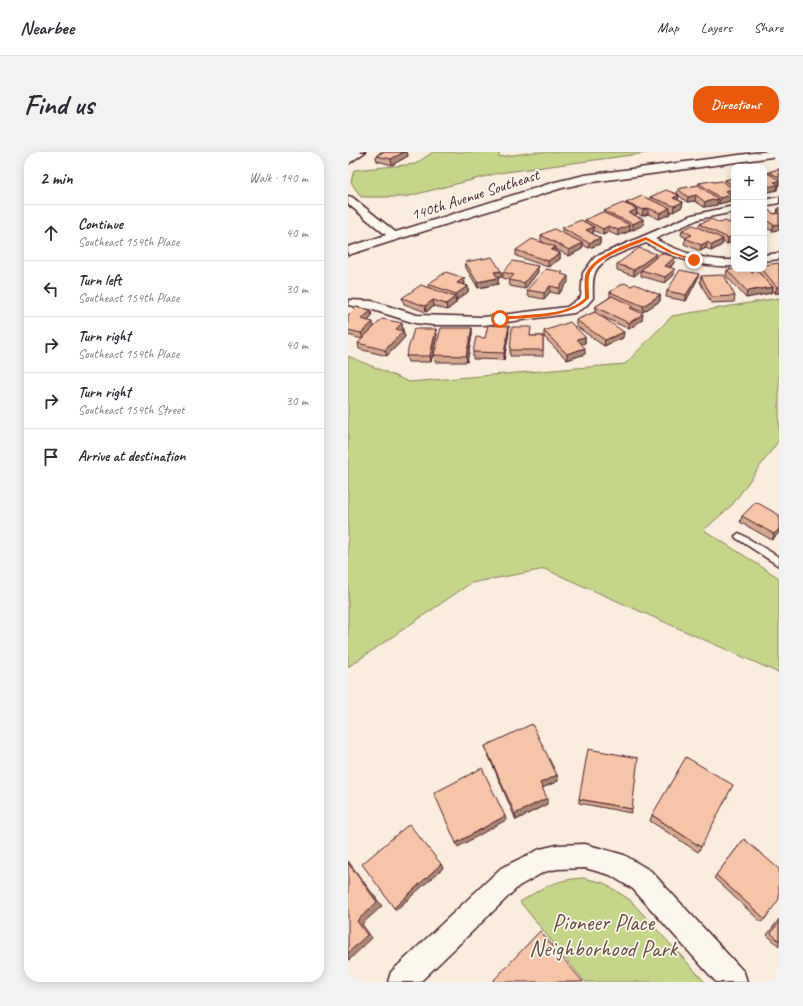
<!DOCTYPE html>
<html lang="en">
<head>
<meta charset="utf-8">
<style>
  body { margin:0; font-family:Caveat,sans-serif; background:#f2f2f3; color:#2b2b33 }
  .controls { position:absolute; right:12px; top:12px; display:grid; overflow:hidden; border-radius:8px; box-shadow:0 2px 10px #0003 }
  .controls button { width:36px; height:36px; display:grid; place-items:center; padding:0; border:0; border-bottom:1px solid #e1e1e2; background:#fff; color:#2b2b33; font:20px sans-serif }
  .stop { position:absolute; width:12px; height:12px; margin:-9px; border:3px solid #ea580c; border-radius:50%; background:#fff }
  .stop.end { background:#ea580c; border-color:#fff; box-shadow:0 1px 4px #0008 }
  .list { margin:0; padding:0; list-style:none }
  h2 { display:flex; justify-content:space-between; align-items:center; height:52px; margin:0; padding:0 16px; font-size:17px }
  h2 small { font-size:13px; font-weight:400; color:#7c7c81 }
  .list li { display:grid; grid-template-columns:26px 1fr auto; gap:12px; align-items:center; box-sizing:border-box; height:56px; padding:0 16px; border-top:1px solid #e1e1e2 }
  .list b { display:block; font-size:15px; white-space:nowrap }
  .list p { margin:0; font-size:13px; white-space:nowrap; color:#7c7c81 }
  .list em { font-size:13px; font-style:normal; color:#7c7c81 }
  .icon { flex:none; width:22px; height:22px; fill:none; stroke:currentColor; stroke-width:2; stroke-linecap:round; stroke-linejoin:round }
  .map { position:relative; flex:none; width:431px; height:830px; overflow:hidden; border-radius:16px }
  header { display:flex; align-items:center; gap:24px; box-sizing:border-box; height:56px; padding:0 20px; background:#fff; border-bottom:1px solid #e1e1e2 }
  header strong { font-size:19px }
  nav { display:flex; gap:22px; margin-inline-start:auto; font-size:14px }
  .intro { display:flex; align-items:center; justify-content:space-between; box-sizing:border-box; height:96px; padding:0 24px }
  h1 { margin:0; font-size:28px }
  .button { padding:10px 18px; border-radius:16px; background:#ea580c; color:#fff; font-size:14px; font-weight:700 }
  main { display:flex; gap:24px; padding:0 24px }
  aside { flex:1; background:#fff; border-radius:16px; box-shadow:0 2px 10px #0003 }
  .map>svg:first-child { display:block }
</style>
</head>
<body>
<header>
<strong>Nearbee</strong>
<nav><a>Map</a><a>Layers</a><a>Share</a></nav>
</header>
<div class="intro"><h1>Find us</h1><a class="button">Directions</a></div>
<main>
<aside>
<h2>2 min<small>Walk · 140 m</small></h2>
<ul class="list">
<li><svg class="icon" aria-label="ahead" viewBox="0 0 24 24"><path d="M12 20V5M6 11l6-6 6 6"/></svg><div><b>Continue</b><p>Southeast 154th Place</p></div><em>40 m</em></li>
<li><svg class="icon" aria-label="left" viewBox="0 0 24 24"><path d="M17 20v-9H6M10 6l-5 5 5 5"/></svg><div><b>Turn left</b><p>Southeast 154th Place</p></div><em>30 m</em></li>
<li><svg class="icon" aria-label="right" viewBox="0 0 24 24"><path d="M7 20v-9h11M14 6l5 5-5 5"/></svg><div><b>Turn right</b><p>Southeast 154th Place</p></div><em>40 m</em></li>
<li><svg class="icon" aria-label="right" viewBox="0 0 24 24"><path d="M7 20v-9h11M14 6l5 5-5 5"/></svg><div><b>Turn right</b><p>Southeast 154th Street</p></div><em>30 m</em></li>
<li><svg class="icon" aria-label="arrive" viewBox="0 0 24 24"><path d="M6 21V4h12l-3 4 3 4H6"/></svg><div><b>Arrive at destination</b></div></li>
</ul>
</aside>
<div class="map">
<svg width="431" height="830" viewBox="0 0 431 830">
  <rect width="100%" height="100%" fill="#faedde"/>
  <filter id="ink" filterUnits="userSpaceOnUse"><feTurbulence type="fractalNoise" baseFrequency=".025" numOctaves="2"/><feDisplacementMap in="SourceGraphic" scale="8" xChannelSelector="R" yChannelSelector="G"/><feConvolveMatrix kernelMatrix="1 2 1 2 8 2 1 2 1" color-interpolation-filters="sRGB"/></filter>
  <g filter="url(#ink)">
    <path fill="#c5d68a" stroke="#887a5a" d="M85,0h66v5l36,-5h119l-155,21 -94,24h-44l-10,-15 3,-12 61,-6z
      M431,146v142l-47,65 -28,25 75,48v95l-234,-104 -74,14 -123,84v-311l61,26 216,-18 47,-48z
      M235,726l21,5 26,17 75,82h-120l-65,-80c24,-15 34,-22 63,-24z"/>
    <g fill="none" stroke-linecap="round" stroke-linejoin="round">
      <defs>
        <path id="service" d="M391,381l40,24v9l-43,-28 -1,-2z"/>
        <path id="minor" d="M6,0h11l-17,12v-7z
          M0,44l4,1 47,38 1,2 -1,2h-8l-43,-35z
          M431,45v6l-15,3v-6z
          M386,54v6l-35,7 -44,20c25,13 50,22 79,21v6c-32,2 -60,-8 -88,-23 -15,6 -45,14 -51,30 -3,7 -2,17 -2,25l-8,9 -11,6 -90,12h-51l-18,-2 -45,-14 -22,-4 1,-5 23,1 45,14 67,2 83,-10 14,-10 2,-24 12,-16 97,-42z
          M431,101v6l-15,2v-6z
          M237,692l39,11 27,16 93,101 3,10h-31l-83,-93 -23,-14 -25,-7 -28,1 -13,3 -25,14 -99,96h-32l3,-10 110,-104 39,-19 17,-4z"/>
        <path id="secondary" d="M414,0h17v4l-194,27 -23,5 -214,67v-8l207,-65 30,-7z"/>
      </defs>
      <use href="#service" stroke="#4a1f2b" stroke-width="3"/>
      <use href="#minor" stroke="#4a1f2b" stroke-width="3"/>
      <use href="#secondary" stroke="#4a1f2b" stroke-width="3"/>
      <use href="#service" fill="#fbf7ec" fill-rule="evenodd"/>
      <use href="#minor" fill="#fbf7ec" fill-rule="evenodd"/>
      <use href="#secondary" fill="#fbf7ec" fill-rule="evenodd"/>
    </g>
    <path fill="#d4a98f" stroke="#4a1f2b" d="M32,0h27l1,4 -16,9 -15,-4 -1,-5 4,-3z
      M431,17v16l-1,1 -1,4 -13,3v-22l5,2v-1z
      M386,26v15l-1,-1 -1,2 -2,1h1l-1,6 -11,3 -2,-1v2l-13,2 -9,-6 -8,1 -8,-6 -1,4 5,2 -1,5 -9,5 -3,-1v3l-11,5 -11,-5 -6,2 -5,-3 -1,2 -1,1 8,3v6l-10,5 -3,-1v2l-12,5 -9,-4 -6,3 -10,-5v3h-1l8,5v6l-11,4 -6,-3 -1,4 -13,7 -13,-7v2l4,2v6l-12,8 -32,-11v-6l30,-6 -5,-3v-6l21,-2v-5l22,-6 1,-2 19,-7v-2l22,-6v-2l24,-4v-2l27,-3 1,-5 21,-4v-2l26,-1v-2z
      M416,55l10,7 3,-1 1,-5 1,-1v23l-7,1 -8,-5z
      M383,64h3v25l-7,3 -4,-2 -1,3 -11,6 -5,-3 -6,3 -16,-7 2,-6 -5,-3 1,-5 16,-3 1,-3 21,-1 12,1 -2,-2z
      M307,106l19,5 -4,5 4,7 -9,8 -24,-7v-6l-7,6 -17,-6v-6z
      M117,110l37,15 -4,1v6l-20,4 -12,-20z
      M431,111v30h-4l-3,-4 -1,4 -25,5 -20,-22 1,-6 25,3 6,-1v-3h6z
      M155,120h35l-13,17 -15,-3 -1,-6 -6,-2z
      M215,123l5,7 -9,12 -9,-2 -6,7 -16,-3 -1,-6z
      M353,124l34,20 -1,6 -23,1 -11,-21z
      M116,126l1,6 -1,1 4,1v6l-11,8h-1v3l-9,7 -13,-4 -8,6 -22,-8 -2,-6 27,-10 -1,-4z
      M349,128l-11,21 -20,-4 1,-6z
      M283,134l29,9v6l-17,11 -10,-4v1l9,11 -13,9 -28,-13 22,22 -19,8 -28,-20v-6l19,-8v-5l15,-10v-5z
      M0,163l24,2 -4,4 6,6 29,3 2,7 -18,19 -28,-7 -1,-6 4,-4 -14,-4z
      M124,176v7l-5,27h-32l-1,-7z
      M88,177l1,6 -6,27h-23l-2,-6z
      M196,179l41,6v6l-4,1 4,10 -18,6 -23,-23z
      M161,180l-5,28 -31,-1v-7l12,-14z
      M183,184h12v20h-33v-6z
      M431,363v18l-7,7 -32,-18 2,-6z
      M137,594l72,29 1,6 -16,7 5,16 -31,16 -29,-68z
      M231,647l53,10 -1,4 -52,-10z
      M304,663l49,32 -3,5 -48,-31z
      M396,687l21,80 -4,3 -47,-44z
      M431,767v27l-12,-11z"/>
    <path fill="#ac8974" stroke="#4a1f2b" d="M56,0h3l1,4 -16,9 -1,-6z
      M431,29v4l-1,1 -1,4 -13,3 1,-6 9,-5z
      M385,37l-1,5 -8,2 1,-5z
      M331,43l-1,5 -5,-2z
      M348,43l-1,6 -8,1 1,-5z
      M383,43l-1,6 -11,3 1,-6z
      M370,47l-1,6 -13,2 1,-5z
      M335,50l-1,5 -9,5 1,-6z
      M300,56v6l-6,2 1,-6z
      M322,56v6l-11,5 1,-6z
      M289,57l-1,6 -8,4 1,-6z
      M295,67v6l-10,5v-6z
      M431,72v6l-7,1 2,-6z
      M282,73v6l-12,5v-6z
      M261,74v6l-6,3v-6z
      M246,75l-1,6 -7,3v-6z
      M419,77l-1,6h-2v-5z
      M386,83v6l-7,3 1,-6z
      M252,86v6l-11,4v-5z
      M375,87l-1,6 -11,6 1,-6z
      M359,90l-1,6 -6,3 1,-6z
      M235,91l-1,6 -13,7v-6z
      M208,95v6l-5,-3z
      M212,101v6l-12,8v-6z
      M308,102l-1,6 -21,16v-6z
      M327,105l-1,6 -10,9 1,-6z
      M190,114v6l-13,17 -1,-6z
      M327,117l-1,6 -9,8v-6z
      M153,119l1,6 -7,1 -1,-6z
      M351,122l-2,6 -11,21v-6z
      M220,124v6l-9,12v-6z
      M116,126l1,6 -7,5 -1,-6z
      M150,126v6l-20,4 -1,-6z
      M120,134v6l-11,8 -1,-6z
      M202,134v6l-6,7v-6z
      M425,135l-2,6 -25,5 1,-7z
      M429,135h2v6h-4z
      M312,143v6l-17,11v-6z
      M107,145l1,6 -9,7 -1,-6z
      M85,148l1,6 -8,6 -1,-6z
      M23,159l1,6 -9,8 -2,-6z
      M295,162l-1,6 -13,9v-6z
      M25,170l1,6 -11,11 -2,-6z
      M54,171l1,7 -5,5 -2,-6z
      M161,174v6l-5,28v-7z
      M124,176v7l-5,27 -1,-6z
      M88,177l1,6 -6,27 -1,-6z
      M55,179l2,6 -18,19 -2,-6z
      M276,180l-1,6 -19,8 1,-6z
      M237,185v6l-9,3 1,-7z
      M237,196v6l-18,6v-6z
      M431,377v4l-7,7 2,-6z
      M209,623l1,6 -18,8v-6z
      M199,646v6l-31,16 -1,-6z
      M157,664l1,4 -48,27 -2,-4z
      M0,709l34,45 -20,18 10,14 -24,23v-8l9,-32z
      M93,712l2,4 -47,42 -2,-2z"/>
    <path fill="#f6c4a6" stroke="#4a1f2b" d="M35,0h21l-13,7 -15,-3z
      M431,17v8l-10,-5z
      M416,19l15,9v1l-5,1 4,3 -13,2h-1z
      M386,26v8l-9,-6z
      M363,29l3,1 8,-1 11,8 -8,2 6,4 -11,3 -21,-15z
      M350,33l20,14 -13,3 -9,-7 -8,2 -10,-8z
      M318,38l13,5 -6,3 10,4 -9,4 -24,-9z
      M294,44l28,12 -10,5 -12,-5 -5,2 -17,-7z
      M275,51l14,6 -8,4 14,6 -10,5 -29,-13z
      M416,55l10,7 5,-1v11l-5,1 -10,-6z
      M254,60l28,13 -12,5 -9,-4 -6,3 -18,-9z
      M363,67l9,4 5,-2 9,4v10l-6,3 -29,-14z
      M233,68l13,7 -8,3 14,8 -11,5 -27,-15z
      M345,73l30,14 -11,6 -5,-3 -6,3 -16,-7 7,-3 -10,-5z
      M416,74l3,3 -3,1z
      M206,77l29,14 -14,7 -28,-15z
      M184,87l24,8 -5,3 9,3 -12,8 -32,-11z
      M291,96l17,6 -22,16 -17,-6z
      M313,101l14,4 -10,9 10,3 -10,8 -24,-7z
      M144,105l9,14 -7,1 4,6 -21,4 -12,-20z
      M165,109l25,5 -14,17 -15,-3 5,-5 -11,-3z
      M431,111v24h-2l-15,-18h2v-4z
      M197,117l18,3 -2,2 7,2 -9,12 -9,-2 -6,7 -17,-3z
      M386,117h14l4,4 6,-1 15,15 -26,4 -20,-21z
      M332,118l19,4 -13,21 -19,-4z
      M98,120l18,6 -7,5 11,3 -12,8 -28,-10z
      M376,123l11,21 -23,1 -11,-21z
      M276,131l7,3 4,-2 25,11 -17,11 -33,-14z
      M73,133l34,12 -9,7 -13,-4 -8,6 -23,-8z
      M264,144l21,10 -3,2 13,6 -14,9 -34,-16z
      M8,155l15,4 -10,8 12,3 -12,11 -13,-3v-15z
      M247,160l29,20 -19,8 -29,-20z
      M34,167l20,4 -6,6 7,2 -18,19 -27,-7z
      M222,170l15,15 -8,2 8,9 -18,6 -23,-23z
      M140,173l21,1 -5,27 -31,-1 3,-15 9,1z
      M164,175h19l-1,9h13v14h-33z
      M93,176h31l-6,28 -32,-1z
      M66,177h22l-6,27h-24z
      M408,350l23,13v14l-5,5 -32,-18z
      M184,572l25,51 -17,8 7,15 -32,16 -30,-68z
      M240,597l50,9 -6,51 -53,-10z
      M338,605l47,28 -32,62 -49,-32z
      M134,616l23,48 -49,27 -22,-50z
      M61,672l32,40 -47,44 -32,-44z
      M396,687l35,30v30l-14,20 -49,-44z
      M0,711l29,39 -20,19 10,14 -19,18z
      M431,770v19l-8,-8z
      M192,779l43,51h-91z"/>
  </g>
  <path fill="#ea580c" d="M298,85l27,15 23,8 -3,1 -23,-8 -24,-13c-15,7 -53,18 -57,36 -1,6 0,15 0,22 -18,21 -62,19 -89,22l-2,-1c5,-3 13,-3 18,-3 23,-3 52,-1 69,-18 0,-7 -1,-16 0,-22 4,-19 45,-33 61,-39z"/>
  <g text-anchor="middle" dominant-baseline="central" stroke-width="3.5" stroke-linejoin="round" paint-order="stroke">
    <g font-size="16" fill="#4a1f2b" stroke="#fbf7ec">
      <text transform="translate(127 43) rotate(-18)">140th Avenue Southeast</text>
    </g>
    <g font-size="23" fill="#694d43" stroke="#fbf7ec">
      <text x="255" y="770">Pioneer Place<tspan x="255" dy="26">Neighborhood Park</tspan></text>
    </g>
  </g>
</svg>
<div class="controls">
<button>+</button>
<button>−</button>
<button><svg class="icon" aria-label="layers" viewBox="0 0 24 24"><path d="M12 4l9 5-9 5-9-5zM3 14l9 5 9-5"/></svg></button>
</div>
<div class="stop" style="left:152px;top:167px"></div>
<div class="stop end" style="left:346px;top:108px"></div>
</div>
</main>
</body>
</html>
